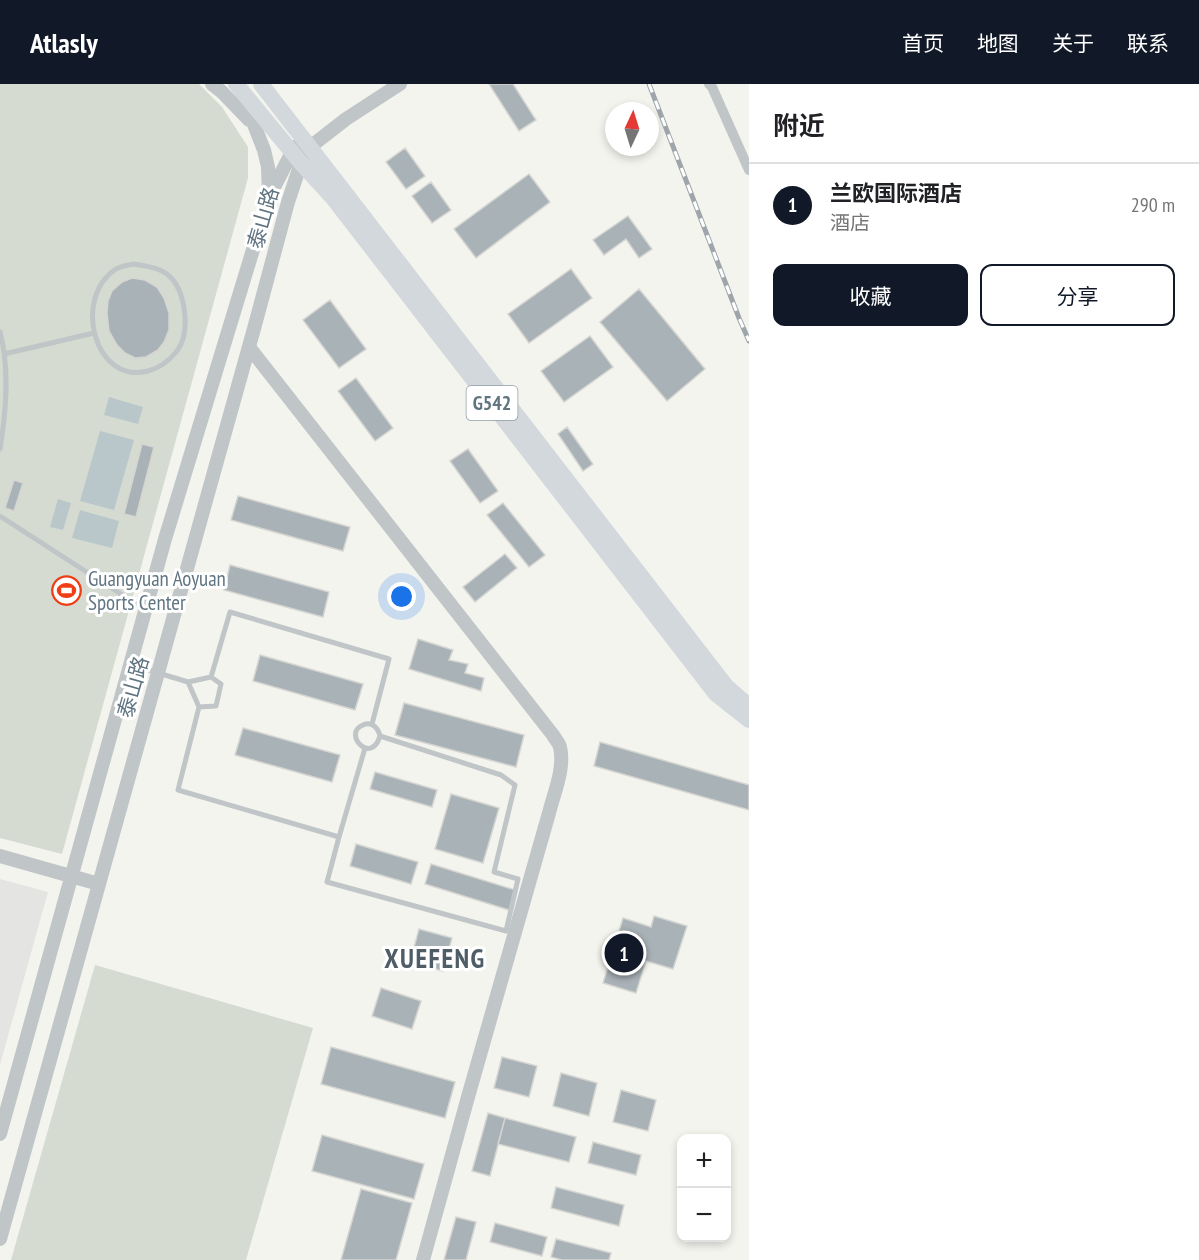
<!DOCTYPE html>
<html lang="zh">
<head>
<meta charset="utf-8">
<style>
  body { margin:0; font-family:"PT Sans Narrow","Noto Sans SC",sans-serif; background:#f2f2f2; color:#202124 }
  .controls { position:absolute; right:18px; bottom:18px; display:grid; overflow:hidden; border-radius:12px; box-shadow:0 3px 9px #0003 }
  .controls button { width:54px; height:54px; display:grid; place-items:center; padding:0; border:0; border-bottom:2px solid #e0e0e0; background:#fff; color:#202124; font:30px sans-serif }
  .compass { position:absolute; left:605px; top:18px; width:54px; height:54px; border-radius:50%; background:#fff; box-shadow:0 3px 9px #0003; rotate:4deg }
  .you { position:absolute; left:402px; top:513px; width:21px; height:21px; margin:-15px; border:4px solid #fff; border-radius:50%; background:#1a73e8; box-shadow:0 0 0 9px #1a73e833 }
  .badge { display:grid; place-items:center; width:39px; height:39px; border-radius:50%; background:#111827; color:#fff; font-size:20px; font-weight:700 }
  .pin { position:absolute; translate:-50% -50%; border:3px solid #fff; box-shadow:0 2px 6px #0006 }
  .list { margin:0; padding:0; list-style:none }
  h2 { display:flex; justify-content:space-between; align-items:center; height:78px; margin:0; padding:0 24px; font-size:26px }
  h2 small { font-size:20px; font-weight:400; color:#757577 }
  .list li { display:grid; grid-template-columns:39px 1fr auto; gap:18px; align-items:center; box-sizing:border-box; height:84px; padding:0 24px; border-top:2px solid #e0e0e0 }
  .list b { display:block; font-size:22px; white-space:nowrap }
  .list p { margin:0; font-size:20px; white-space:nowrap; color:#757577 }
  .list em { font-size:20px; font-style:normal; color:#757577 }
  .actions { display:flex; gap:12px; padding:18px 24px }
  .actions a { flex:1; padding:14px 0; border:2px solid #111827; border-radius:12px; text-align:center; font-size:21px; color:#111827 }
  .actions .main { background:#111827; color:#fff }
  .map { position:relative; flex:none; width:749px; height:1176px; overflow:hidden }
  header { display:flex; align-items:center; gap:36px; box-sizing:border-box; height:84px; padding:0 30px; background:#111827; color:#fff }
  header strong { font-size:28px }
  nav { display:flex; gap:33px; margin-inline-start:auto; font-size:21px }
  main { display:flex }
  aside { flex:1; background:#fff }
  .map>svg:first-child { display:block }
</style>
</head>
<body>
<header>
<strong>Atlasly</strong>
<nav><a>首页</a><a>地图</a><a>关于</a><a>联系</a></nav>
</header>
<main>
<div class="map">
<svg width="749" height="1176" viewBox="0 0 749 1176">
  <rect width="100%" height="100%" fill="#f4f4ef"/>
  <path fill="#e4e5e3" d="M0,795l48,13 -48,173z"/>
  <path fill="#d5dbd0" d="M0,0h199l23,23 26,40v31l-186,676 -62,-16z
    M95,881l218,63 -67,232h-235z"/>
  <path fill="#b9c7cb" d="M109,313l34,10 -5,17 -34,-9z
    M100,347l34,9 -20,70 -34,-9z
    M58,415l13,4 -8,27 -13,-3z
    M80,426l39,11 -7,27 -40,-10z"/>
  <path fill="#a9b2b6" stroke="#d5d5d2" stroke-width="1.5" d="M489,0h24l23,36 -17,11z
    M405,64l20,28 -19,13 -20,-27z
    M529,90l21,28 -74,56 -22,-29z
    M431,98l20,28 -19,13 -20,-27z
    M628,132l24,33 -13,9 -13,-19 -22,16 -11,-15z
    M571,185l21,29 -63,45 -21,-29z
    M132,194l13,2 12,7 7,11 5,15v17l-5,12 -6,8 -12,7 -11,1 -10,-5 -8,-8 -8,-14 -2,-18 1,-12 4,-10 10,-9z
    M639,205l66,80 -38,32 -67,-79z
    M330,216l36,49 -27,19 -36,-48z
    M590,252l23,31 -49,35 -23,-31z
    M356,294l37,50 -18,13 -37,-50z
    M567,343l26,37 -10,7 -25,-37z
    M142,360l12,3 -18,70 -12,-3z
    M468,365l30,42 -18,12 -30,-42z
    M14,396l9,3 -9,28 -9,-3z
    M238,412l112,31 -7,24 -112,-31z
    M503,419l42,52 -16,12 -42,-52z
    M505,470l12,14 -42,34 -12,-15z
    M230,481l99,27 -6,25 -99,-27z
    M418,555l35,11 -4,10 19,4 -3,9 19,5 -3,13 -72,-22z
    M260,571l103,29 -8,26 -102,-29z
    M404,619l120,32 -8,32 -121,-32z
    M243,644l97,27 -8,27 -97,-27z
    M600,658l149,43v25l-155,-44z
    M375,688l62,18 -5,17 -62,-18z
    M451,710l48,14 -16,55 -48,-14z
    M356,760l62,18 -7,22 -61,-18z
    M431,780l84,26 -6,20 -84,-26z
    M654,832l33,10 -14,43 -27,-8 -10,32 -33,-10 20,-65 28,9z
    M419,845l33,9 -9,33 -33,-9z
    M381,904l40,13 -9,28 -40,-13z
    M331,963l124,35 -10,36 -124,-34z
    M502,973l35,9 -8,31 -35,-9z
    M561,989l36,10 -8,33 -36,-10z
    M621,1006l35,10 -8,31 -35,-9z
    M488,1029l17,5 -15,58 -18,-5z
    M505,1034l71,19 -7,25 -71,-18z
    M322,1051l102,29 -10,35 -102,-28z
    M593,1058l48,13 -5,20 -48,-12z
    M556,1103l68,18 -5,21 -68,-18z
    M361,1105l51,14 -16,57h-55z
    M456,1133l20,5 -10,38h-22z
    M495,1139l52,14 -5,19 -52,-14z
    M556,1155l55,14 -2,7h-47l-11,-3z"/>
  <g fill="none" stroke-linecap="round" stroke-linejoin="round">
    <path stroke="#c0c5c7" stroke-width="5" d="M134,180c11,2 25,3 34,11 18,15 23,57 9,76 -8,10 -17,17 -29,20 -54,14 -76,-74 -32,-102 5,-3 12,-4 18,-5z
      M0,248c10,38 6,80 0,117
      M4,270l90,-21
      M0,432l144,93
      M132,581l56,17
      M199,623l-11,-25 23,-5
      M365,664l-26,89 -161,-47 21,-83 17,-1 5,-22 -10,-7 19,-65 159,47 -17,65
      M339,753l-12,45 179,49 12,-52 -24,-7 21,-87 -14,-10 -121,-39c-2,-8 -8,-15 -17,-11 -21,8 8,41 17,11"/>
    <path stroke="#c0c5c7" stroke-width="10" d="M709,0l3,3 37,83"/>
    <path stroke="#c0c5c7" stroke-width="14" d="M212,0l10,8 27,28
      M244,15l20,51 4,17 1,29
      M249,263l304,388c2,4 6,8 7,12 5,21 -6,46 -11,66l-81,284 -45,163
      M0,772l99,28
      M0,1050l165,-595 104,-342 23,-45 5,-6
      M0,1155l255,-914 33,-123 13,-39 9,-16 36,-28 54,-35"/>
    <path stroke="#d2d8dc" stroke-width="16" d="M236,0l65,79 32,35 383,496 33,26
      M261,0l465,602 23,20"/>
    <defs>
      <path id="rail" d="M649,0l90,234 10,23"/>
    </defs>
    <use href="#rail" stroke="#9ea6ab" stroke-width="5"/>
    <use href="#rail" stroke="#fff" stroke-width="3" stroke-dasharray="9" stroke-linecap="butt"/>
  </g>
  <defs>
    <symbol id="stadium-ring" viewBox="-11 -11 22 22"><circle r="9.5" fill="#fff" stroke="#ef3d14" stroke-width="1.5"/><path d="M0-5a6.5 5 0 1 0 0 10a6.5 5 0 1 0 0-10ZM-3.5-1.8h7v3.6h-7Z" fill="#ef3d14"/></symbol>
  </defs>
  <g fill-rule="evenodd">
    <use href="#stadium-ring" x="50" y="490" width="33" height="33"/>
  </g>
  <g text-anchor="middle" dominant-baseline="central" stroke-width="6" stroke-linejoin="round" paint-order="stroke">
    <rect fill="#fff" stroke="#909ea8" stroke-width="1.5" x="466.5" y="302" width="51" height="34" rx="4.5"/>
    <g font-size="20" font-weight="bold" fill="#607582">
      <text x="492" y="319">G542</text>
    </g>
    <g font-size="21" fill="#607582" stroke="#fff">
      <text transform="translate(263 134) rotate(-74)">泰山路</text>
      <text transform="translate(133 603) rotate(-74)">泰山路</text>
    </g>
    <g font-size="21" fill="#607582" stroke="#fff" text-anchor="start">
      <text x="88" y="494">Guangyuan Aoyuan<tspan x="88" dy="24">Sports Center</tspan></text>
    </g>
    <g font-size="27" font-weight="bold" letter-spacing="1.5" fill="#4f5d67" stroke="#fff">
      <text x="435" y="874">XUEFENG</text>
    </g>
  </g>
</svg>
<div class="controls">
<button>+</button>
<button>−</button>
</div>
<svg class="compass" viewBox="-18 -18 36 36"><path d="M0-13l5 13h-10z" fill="#e53935"/><path d="M0 13l5-13h-10z" fill="#757577"/></svg>
<div class="you"></div>
<div class="pin badge" style="left:624px;top:869px">1</div>
</div>
<aside>
<h2>附近<small></small></h2>
<ul class="list">
<li><span class="badge">1</span><div><b>兰欧国际酒店</b><p>酒店</p></div><em>290 m</em></li>
</ul>
<div class="actions"><a class="main">收藏</a><a>分享</a></div>
</aside>
</main>
</body>
</html>
